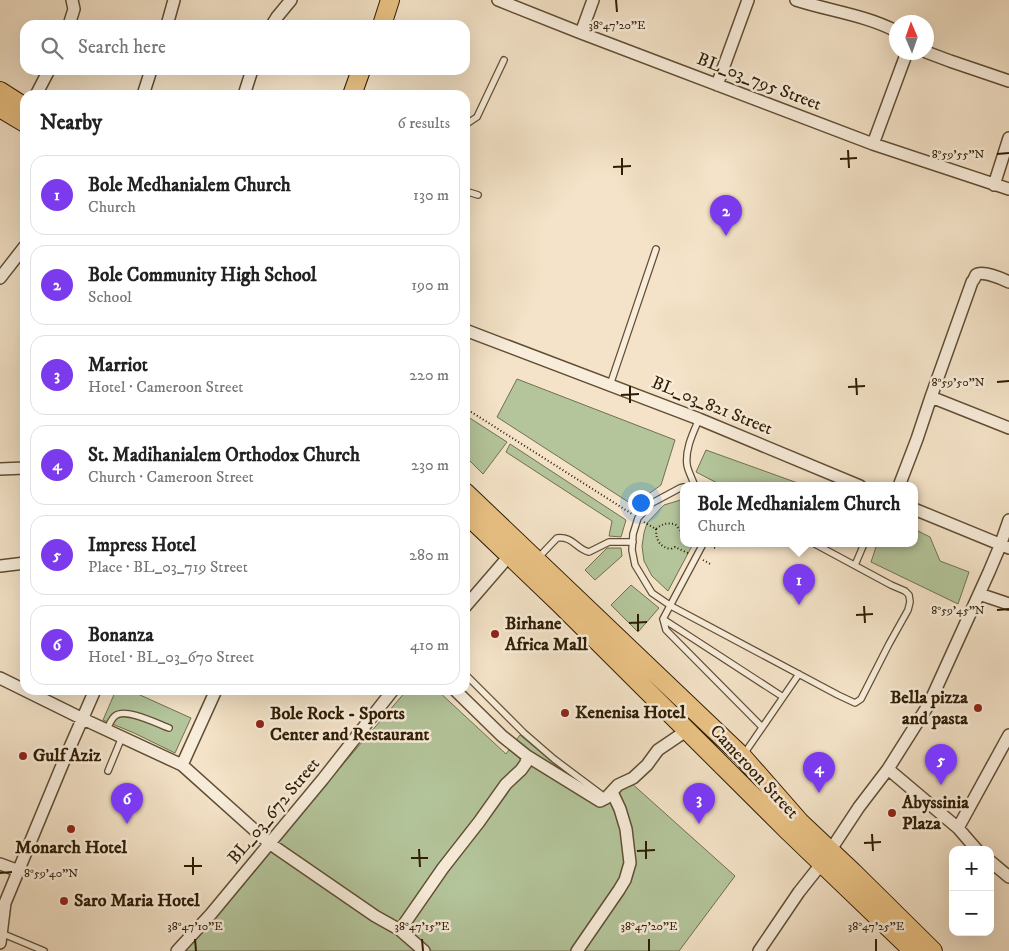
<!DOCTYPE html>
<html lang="en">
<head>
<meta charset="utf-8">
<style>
  body { margin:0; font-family:"IM FELL DW Pica",serif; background:#f2f2f2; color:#222 }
  .controls { position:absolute; right:15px; bottom:15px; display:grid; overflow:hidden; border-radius:10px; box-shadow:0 5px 20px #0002 }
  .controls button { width:45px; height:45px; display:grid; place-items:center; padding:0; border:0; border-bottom:1px solid #e0e0e0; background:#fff; color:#222; font:25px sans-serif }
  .compass { position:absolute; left:889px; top:15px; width:45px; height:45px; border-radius:50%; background:#fff; box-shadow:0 5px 20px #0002; rotate:358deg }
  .you { position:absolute; left:640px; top:502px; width:18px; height:18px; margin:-12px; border:4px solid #fff; border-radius:50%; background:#1a73e8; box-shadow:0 0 0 8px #1a73e833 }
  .badge { display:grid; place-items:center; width:32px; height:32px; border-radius:50%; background:#7c3aed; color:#fff; font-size:16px; font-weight:700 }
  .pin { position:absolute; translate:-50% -41px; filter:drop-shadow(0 1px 2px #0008) }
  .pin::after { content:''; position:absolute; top:26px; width:18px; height:15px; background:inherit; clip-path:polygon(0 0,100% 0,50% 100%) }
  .popup { position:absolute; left:680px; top:482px; width:238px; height:65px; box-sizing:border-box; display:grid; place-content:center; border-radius:10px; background:#fff; filter:drop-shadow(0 1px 4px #0005); font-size:16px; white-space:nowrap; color:#767676 }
  .popup b { font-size:19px; color:#222 }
  .popup::after { content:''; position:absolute; left:50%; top:100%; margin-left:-10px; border:10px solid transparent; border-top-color:#fff }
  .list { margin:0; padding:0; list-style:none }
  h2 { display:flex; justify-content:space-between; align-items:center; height:65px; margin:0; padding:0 20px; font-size:21px }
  h2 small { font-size:16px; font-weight:400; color:#767676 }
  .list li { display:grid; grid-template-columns:32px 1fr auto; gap:15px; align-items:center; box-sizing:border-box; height:80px; margin:0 10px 10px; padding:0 10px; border:1px solid #e0e0e0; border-radius:15px }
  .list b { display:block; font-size:19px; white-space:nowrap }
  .list p { margin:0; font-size:16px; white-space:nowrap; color:#767676 }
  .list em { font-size:16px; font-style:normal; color:#767676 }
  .icon { flex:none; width:28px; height:28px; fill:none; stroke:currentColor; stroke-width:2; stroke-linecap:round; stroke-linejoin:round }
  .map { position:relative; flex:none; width:1009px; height:951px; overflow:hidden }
  .search { position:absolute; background:#fff; box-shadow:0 5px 20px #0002; left:20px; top:20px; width:450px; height:55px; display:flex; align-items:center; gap:12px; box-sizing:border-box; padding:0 18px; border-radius:15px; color:#767676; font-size:19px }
  .panel { position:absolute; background:#fff; box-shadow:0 5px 20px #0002; left:20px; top:90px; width:450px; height:605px; border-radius:15px }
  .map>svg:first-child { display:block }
</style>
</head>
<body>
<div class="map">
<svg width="1009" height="951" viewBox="0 0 1009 951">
  <rect width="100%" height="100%" fill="#f4e3c8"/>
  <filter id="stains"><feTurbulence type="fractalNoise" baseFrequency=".004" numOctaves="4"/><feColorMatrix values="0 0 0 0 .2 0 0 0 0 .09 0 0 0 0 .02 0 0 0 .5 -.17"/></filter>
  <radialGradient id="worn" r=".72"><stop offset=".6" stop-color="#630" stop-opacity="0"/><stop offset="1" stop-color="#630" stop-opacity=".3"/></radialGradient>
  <path fill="#b4c59b" stroke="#71704f" d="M517,379l158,61 -14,45 -28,20 -136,-88z
    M465,415l42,27 -24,32 -18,-18z
    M510,444l116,76 -5,17 -12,-1 3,-15 -106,-69z
    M706,450l100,36h-83l-27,-14z
    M684,499v45h9l-25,47 -16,-15 -8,-15 -2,-15 2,-13 3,-10 17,-18z
    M914,529l16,8 10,24 29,11 -11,32 -87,-42 6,-18h37z
    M607,548h14l1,8 -27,24 -10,-10z
    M631,585l28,23 -21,24 -27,-27z
    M116,690h13l62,28 -16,35 -41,-20 -31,-13z
    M407,690h30l69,64 14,-19 84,71 25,-25 106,95 -56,75h-497z"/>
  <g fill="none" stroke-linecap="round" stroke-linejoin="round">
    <defs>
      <path id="service" d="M465,125l12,-8 27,-57
        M465,191l13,4
        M610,385l46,-136
        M694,484c-2,-6 -6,-13 -7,-19 -2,-16 6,-32 12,-46
        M684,487l-4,1 -28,15 -14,15 -5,16 -1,16 3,15 17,28 19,13 167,89 17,8 6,-4 28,-55 19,-34 2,-8 -1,-7 -4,-4 -14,-6 -76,-41
        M703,544l-40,75 3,11 96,97
        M538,558l19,-20c16,-2 19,11 32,14l20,-10h24
        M855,565l9,-21
        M663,619l120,78
        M465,674l59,59 30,26 52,39
        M106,730c3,-4 5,-11 9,-14 10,-9 43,8 54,12
        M744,754l55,-80
        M108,771l14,-34
        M1,933l43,18"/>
      <path id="minor" d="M498,0l83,33 292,111 136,45
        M796,0c34,11 69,15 100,31
        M69,25l5,-16 -2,-9
        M167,25l7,-25
        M272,25l5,-8 14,-17
        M581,33l12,-33
        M926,52l24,9 59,20
        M717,85l31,-85
        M36,95l13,-25
        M143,95l8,-25
        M244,95l8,-25
        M873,144l34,-92
        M994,185l15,-47
        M0,278l25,-32
        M465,330l234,89 161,67
        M931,397l78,31
        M0,469l25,-1
        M899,486l18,-47 14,-42 41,-115c1,0 4,-7 4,-7 6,-5 27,4 33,7
        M914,509l95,39
        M0,566l25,-3
        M979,594l30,10
        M465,607l44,-51
        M0,678l83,41 99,46 87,78 106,73 25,14 24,21
        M527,756l73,45 6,-3 12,-13 15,-7 14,-13 11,-15 28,-19
        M182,765l34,-75
        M888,769l70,59 19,22
        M958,828l51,-93
        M990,861l19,16
        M0,864l19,7
        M400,930l43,-62 36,-46 27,-38 15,-14 5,-7 1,-7 -25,-20 -47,-46
        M0,943l5,-40 58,-140 32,-73
        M177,951l34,-37 112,-135 70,-89
        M577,951l42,-61 6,-10 5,-17 -4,-34 -6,-20 -8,-17
        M759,951l40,-59 23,-29 37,-56 29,-38 41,-65 60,-132 11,-26 9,-26"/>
      <path id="primary" d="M382,25l8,-25
        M0,91l25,16
        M352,95l9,-25
        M0,108l25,15
        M465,492l277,264 58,66 53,50 80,79
        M465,513l95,91 228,227 125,120"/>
    </defs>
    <use href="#service" stroke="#604e34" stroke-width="8"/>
    <use href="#minor" stroke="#604e34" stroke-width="14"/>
    <use href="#primary" stroke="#2e1c03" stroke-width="20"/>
    <path stroke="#2e1c03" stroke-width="2" stroke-dasharray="1 2.5" stroke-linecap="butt" d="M465,408l167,106
      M644,522l12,7c7,-6 11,-6 19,-5l6,7 3,1
      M656,529c0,12 4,18 15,20l4,-2 15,7
      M711,546l6,3
      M703,560l7,4"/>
    <use href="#service" stroke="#f8eddb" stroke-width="5.5"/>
    <use href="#minor" stroke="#f8eddb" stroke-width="11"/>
    <use href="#primary" stroke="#eac284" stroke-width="18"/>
  </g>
  <path fill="none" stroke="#2e1c03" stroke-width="2" d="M616,0l1,12M848,150l1,18M997,154l12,-1M622,158v17M840,159l17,-1M613,167l18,-1M856,378l1,17M997,382l12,-1M630,386v17M848,387l17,-1M621,395l18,-1M864,606l1,17M997,610l12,-1M638,614v17M856,615l17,-1M629,623l18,-1M872,834l1,17M646,841v18M864,843l17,-1M419,849l1,18M637,851l18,-1M193,857v18M411,858h17M184,866h18M0,873l12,-1M195,939l1,12M422,939l1,12M649,939v12M876,939v12"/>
  <g fill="#8f2418" stroke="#f8eddb" stroke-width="2">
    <circle cx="495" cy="634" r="5"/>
    <circle cx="978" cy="708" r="5"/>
    <circle cx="565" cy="713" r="5"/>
    <circle cx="260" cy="724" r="5"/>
    <circle cx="23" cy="756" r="5"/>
    <circle cx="892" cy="813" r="5"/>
    <circle cx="71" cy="829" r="5"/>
    <circle cx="64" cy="901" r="5"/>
  </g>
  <g text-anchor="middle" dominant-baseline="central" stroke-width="5" stroke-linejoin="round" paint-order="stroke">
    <g font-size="18" fill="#2e1c03" stroke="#f8eddb">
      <text transform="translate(759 82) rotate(21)">BL_03_795 Street</text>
      <text transform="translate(712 406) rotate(22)">BL_03_821 Street</text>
      <text transform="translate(754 772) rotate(47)">Cameroon Street</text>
      <text transform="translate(274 811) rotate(-50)">BL_03_672 Street</text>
    </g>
    <g font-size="18" font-weight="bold" fill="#2e1c03" stroke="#f8eddb" text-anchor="start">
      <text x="505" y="624">Birhane<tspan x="505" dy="21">Africa Mall</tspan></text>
      <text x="968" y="698" text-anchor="end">Bella pizza<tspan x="968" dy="21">and pasta</tspan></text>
      <text x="575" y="713">Kenenisa Hotel</text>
      <text x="270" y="714">Bole Rock - Sports<tspan x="270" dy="21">Center and Restaurant</tspan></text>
      <text x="33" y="756">Gulf Aziz</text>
      <text x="902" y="803">Abyssinia<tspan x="902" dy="21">Plaza</tspan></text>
      <text x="71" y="848" text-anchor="middle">Monarch Hotel</text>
      <text x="74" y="901">Saro Maria Hotel</text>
    </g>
  </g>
  <g font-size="12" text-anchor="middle" fill="#2e1c03" stroke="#f8eddb" stroke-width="5" stroke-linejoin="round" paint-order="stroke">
    <text x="617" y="29">38°47'20"E</text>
    <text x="958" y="158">8°59'55"N</text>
    <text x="958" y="386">8°59'50"N</text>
    <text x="958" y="614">8°59'45"N</text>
    <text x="51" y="877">8°59'40"N</text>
    <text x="195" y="930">38°47'10"E</text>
    <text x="422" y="930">38°47'15"E</text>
    <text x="649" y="930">38°47'20"E</text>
    <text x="876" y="930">38°47'25"E</text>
  </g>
  <rect width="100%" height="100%" filter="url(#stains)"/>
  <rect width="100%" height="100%" fill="url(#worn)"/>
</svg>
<div class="controls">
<button>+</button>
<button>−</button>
</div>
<svg class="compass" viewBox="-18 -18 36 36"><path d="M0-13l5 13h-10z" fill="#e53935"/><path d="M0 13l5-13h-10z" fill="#767676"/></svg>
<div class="you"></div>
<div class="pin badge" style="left:799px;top:605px">1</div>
<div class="popup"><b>Bole Medhanialem Church</b>Church</div>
<div class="pin badge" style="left:726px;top:236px">2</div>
<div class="pin badge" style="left:699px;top:824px">3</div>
<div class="pin badge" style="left:819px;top:793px">4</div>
<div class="pin badge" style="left:941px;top:785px">5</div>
<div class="pin badge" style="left:127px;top:824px">6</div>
<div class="search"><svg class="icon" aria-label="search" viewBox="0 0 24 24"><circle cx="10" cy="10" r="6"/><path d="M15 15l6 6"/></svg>Search here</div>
<section class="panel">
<h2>Nearby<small>6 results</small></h2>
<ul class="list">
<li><span class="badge">1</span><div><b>Bole Medhanialem Church</b><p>Church</p></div><em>130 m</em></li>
<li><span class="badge">2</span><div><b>Bole Community High School</b><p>School</p></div><em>190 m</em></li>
<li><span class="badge">3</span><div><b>Marriot</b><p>Hotel · Cameroon Street</p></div><em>220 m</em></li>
<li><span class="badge">4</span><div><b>St. Madihanialem Orthodox Church</b><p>Church · Cameroon Street</p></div><em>230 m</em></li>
<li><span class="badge">5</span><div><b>Impress Hotel</b><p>Place · BL_03_719 Street</p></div><em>280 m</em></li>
<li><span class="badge">6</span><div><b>Bonanza</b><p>Hotel · BL_03_670 Street</p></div><em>410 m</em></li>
</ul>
</section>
</div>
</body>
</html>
